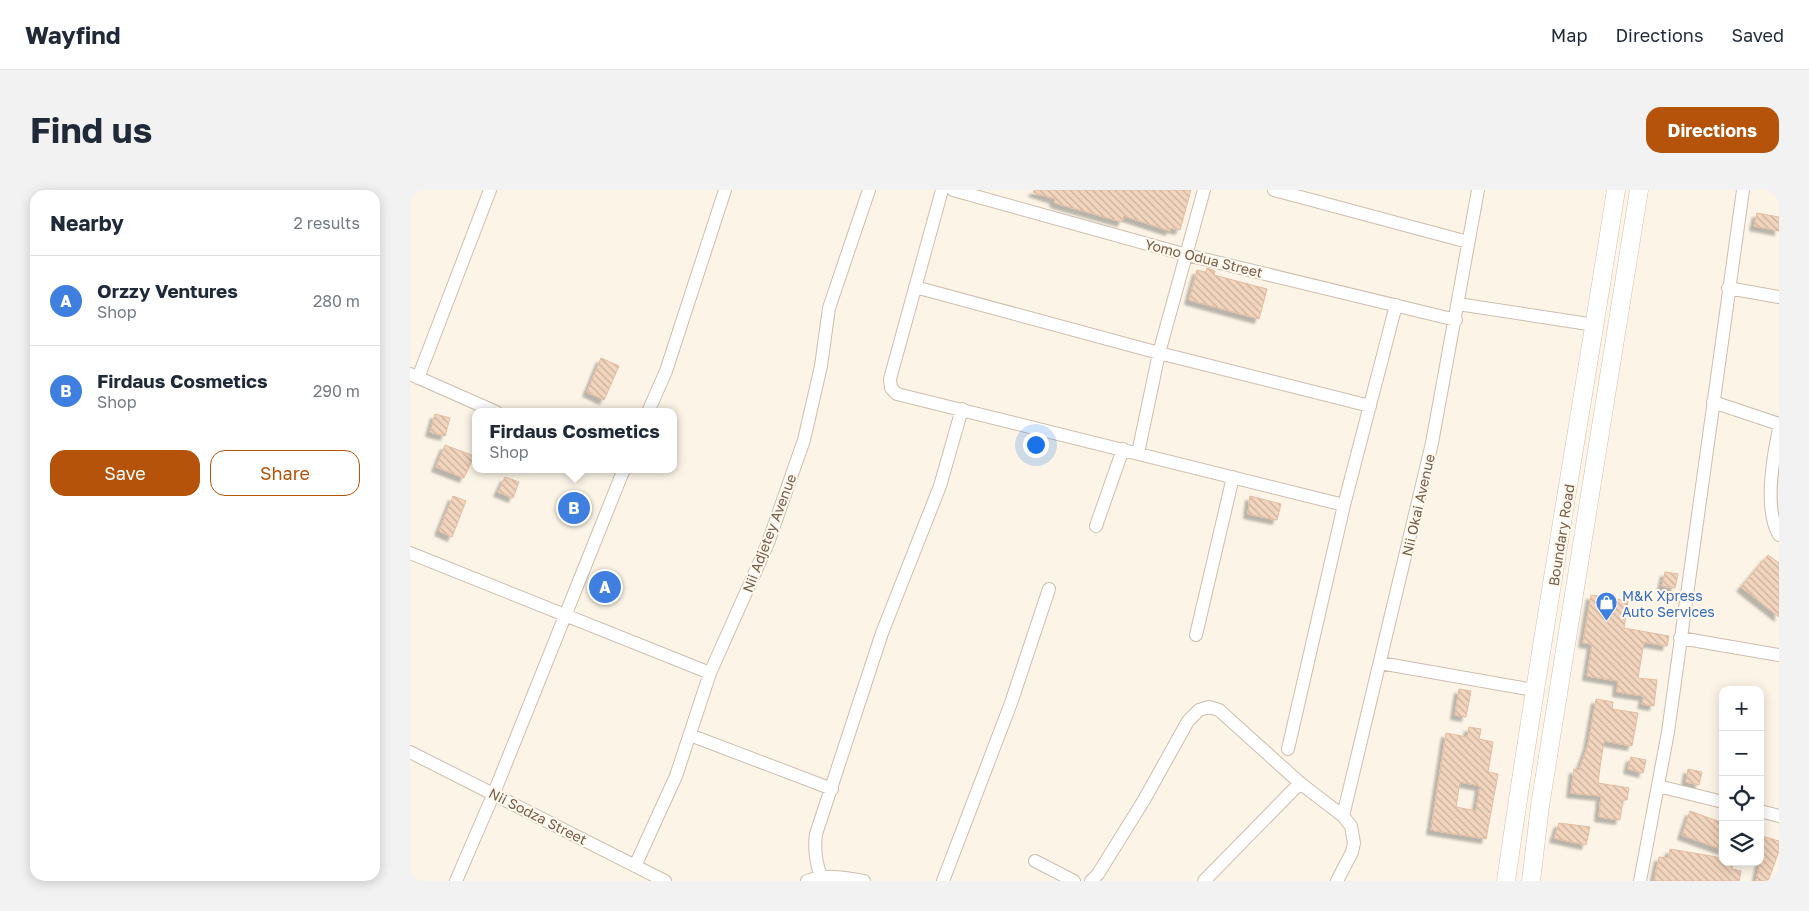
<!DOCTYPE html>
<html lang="en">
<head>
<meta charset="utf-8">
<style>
  body { margin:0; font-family:"Golos Text",sans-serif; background:#f2f2f3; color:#1f2937 }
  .controls { position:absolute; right:15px; bottom:15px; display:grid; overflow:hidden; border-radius:10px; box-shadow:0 2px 12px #0003 }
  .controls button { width:45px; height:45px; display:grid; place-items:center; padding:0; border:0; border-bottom:1px solid #e0e1e3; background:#fff; color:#1f2937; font:25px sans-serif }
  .you { position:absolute; left:625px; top:254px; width:18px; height:18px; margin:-12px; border:4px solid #fff; border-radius:50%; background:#1a73e8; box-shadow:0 0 0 8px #1a73e833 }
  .badge { display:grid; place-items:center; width:32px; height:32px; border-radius:50%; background:#b45309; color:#fff; font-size:16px; font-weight:700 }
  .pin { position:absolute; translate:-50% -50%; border:2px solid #fff; box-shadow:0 1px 5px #0006 }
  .popup { position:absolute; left:62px; top:218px; width:205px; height:65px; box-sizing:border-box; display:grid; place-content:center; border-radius:10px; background:#fff; filter:drop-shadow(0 1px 4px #0005); font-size:16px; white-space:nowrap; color:#747a83 }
  .popup b { font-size:19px; color:#1f2937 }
  .popup::after { content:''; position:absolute; left:50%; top:100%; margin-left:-10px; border:10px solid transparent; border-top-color:#fff }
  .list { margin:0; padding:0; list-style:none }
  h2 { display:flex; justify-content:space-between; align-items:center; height:65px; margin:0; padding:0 20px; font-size:21px }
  h2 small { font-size:16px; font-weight:400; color:#747a83 }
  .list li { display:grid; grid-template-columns:32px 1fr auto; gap:15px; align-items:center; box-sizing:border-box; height:90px; padding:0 20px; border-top:1px solid #e0e1e3 }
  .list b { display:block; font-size:19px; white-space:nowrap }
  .list p { margin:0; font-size:16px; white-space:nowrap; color:#747a83 }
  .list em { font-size:16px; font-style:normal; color:#747a83 }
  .actions { display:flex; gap:10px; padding:15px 20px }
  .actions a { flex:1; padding:11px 0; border:1px solid #b45309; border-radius:15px; text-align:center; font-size:18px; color:#b45309 }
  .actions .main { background:#b45309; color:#fff }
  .icon { flex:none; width:28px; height:28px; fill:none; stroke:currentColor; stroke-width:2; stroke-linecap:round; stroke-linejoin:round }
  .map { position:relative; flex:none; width:1369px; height:691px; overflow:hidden; border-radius:15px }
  header { display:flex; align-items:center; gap:30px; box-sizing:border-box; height:70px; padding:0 25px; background:#fff; border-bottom:1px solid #e0e1e3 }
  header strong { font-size:24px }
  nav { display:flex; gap:28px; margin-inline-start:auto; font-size:18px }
  .intro { display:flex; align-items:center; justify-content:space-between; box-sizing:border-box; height:120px; padding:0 30px }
  h1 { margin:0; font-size:35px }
  .button { padding:12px 22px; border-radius:15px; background:#b45309; color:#fff; font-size:18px; font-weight:700 }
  main { display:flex; gap:30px; padding:0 30px }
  aside { flex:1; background:#fff; border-radius:15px; box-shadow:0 2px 12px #0003 }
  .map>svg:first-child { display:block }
</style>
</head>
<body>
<header>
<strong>Wayfind</strong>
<nav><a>Map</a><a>Directions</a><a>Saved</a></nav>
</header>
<div class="intro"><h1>Find us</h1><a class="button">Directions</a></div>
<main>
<aside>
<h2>Nearby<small>2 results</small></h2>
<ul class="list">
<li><span class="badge" style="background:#3f7fe0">A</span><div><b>Orzzy Ventures</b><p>Shop</p></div><em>280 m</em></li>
<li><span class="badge" style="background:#3f7fe0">B</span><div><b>Firdaus Cosmetics</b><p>Shop</p></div><em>290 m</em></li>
</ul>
<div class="actions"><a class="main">Save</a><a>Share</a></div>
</aside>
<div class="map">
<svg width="1369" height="691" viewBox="0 0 1369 691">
  <defs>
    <pattern id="building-back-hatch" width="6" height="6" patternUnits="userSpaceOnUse" patternTransform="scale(1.25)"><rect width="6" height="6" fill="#f2d5be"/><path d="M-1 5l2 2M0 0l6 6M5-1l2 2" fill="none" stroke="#c9b09c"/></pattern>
    <filter id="shadow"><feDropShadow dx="-4.5" dy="4.5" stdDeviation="1" flood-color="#0004"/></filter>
  </defs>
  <rect width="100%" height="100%" fill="#fcf5e7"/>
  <path fill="url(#building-back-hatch)" stroke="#e4bc9f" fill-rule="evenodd" filter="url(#shadow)" d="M624,0h157l-11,40 -9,-2 -1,3 -46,-15 -2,6 -64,-18 -4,-2 1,-3 -22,-7z
    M1347,23l22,4v14l-25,-5z
    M797,78l8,3 -1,4 53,14 -8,30 -70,-19 8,-30 9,2z
    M191,168l18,8 -15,34 -17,-8z
    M25,224l15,4 -5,18 -15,-4z
    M35,255l29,11 -10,22 -28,-11z
    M95,287l14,5 -6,16 -15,-6z
    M43,306l13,5 -14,36 -13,-6z
    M840,306l31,8 -4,16 -29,-6z
    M1358,365l11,8v54l-38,-30z
    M1255,382l13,2 -3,14 -13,-2z
    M1181,405l37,6 -4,27 45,8 -2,10 -23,-4 -6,36 19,2 -3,26 -12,-2 2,-8 -27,-4 1,-11 -31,-5 5,-32 -9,-1z
    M1049,499l12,2 -5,26 -11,-2z
    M1186,509l17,3 -1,7 26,4 -6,33 -28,-5 -4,26 -2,16 31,5 -2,12h-4l-3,20 -21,-3 2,-21 -30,-3 3,-24 5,1 9,-25z
    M1059,537l12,2 -2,10 14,3 -5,30 10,2 -12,65 -55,-9 15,-97 21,4zM1050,592l20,4 -4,25 -20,-4z
    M1221,567l15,3 -3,13 -15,-4z
    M1278,579l14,3 -3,13 -13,-3z
    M1280,621l33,12v27l-41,-15z
    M1149,633l31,4 -4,18 -32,-7z
    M1352,646l17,5v10l-11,30h-12l4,-19z
    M1260,659l53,9v4h10l-1,7 9,2 -2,10h-85l5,-24 10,1z"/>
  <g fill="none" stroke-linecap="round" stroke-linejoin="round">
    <defs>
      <path id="minor" d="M532,0l-52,189 1,9 6,6 447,111
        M543,0l234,65 269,65
        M864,0l194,52
        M505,97l244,66 211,53
        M1318,98l51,9
        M1048,114l137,21
        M0,184l86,38
        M8,188l72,-188
        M1303,212l66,22
        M238,222l18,-41 59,-181
        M1369,239c-6,28 -15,81 0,106
        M728,263l21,-100 45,-163
        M686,336l27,-77
        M0,363l300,120
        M786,445l37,-158
        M1270,448l99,17
        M970,473l154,27
        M280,545l142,54
        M878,559l56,-244 52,-200
        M0,562l255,129
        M1248,596l65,16
        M1350,621l19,5
        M933,626l89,-373 46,-253
        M625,671l39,20
        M225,676l41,-90 34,-103 58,-130 36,-103 17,-74 8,-58 40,-118
        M411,686c-6,-15 -7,-27 -5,-42l66,-201 58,-147 22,-77
        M46,691l38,-88 130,-324
        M397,691c20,-7 36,-4 57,0
        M533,691l68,-178 38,-114
        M681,691l7,-7 46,-74 44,-79 11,-11 10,-3 10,3 81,73 43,33 8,10 3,17 -2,9 -15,29
        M794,691l96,-98
        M1230,691l28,-149 75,-542"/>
      <path id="secondary" d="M1096,691c33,-231 74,-461 110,-691
        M1121,691l9,-75 99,-616"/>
    </defs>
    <use href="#minor" stroke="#cebdad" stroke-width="14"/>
    <use href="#secondary" stroke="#d3bfad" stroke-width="19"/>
    <use href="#minor" stroke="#fff" stroke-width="12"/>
    <use href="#secondary" stroke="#fff" stroke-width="18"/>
  </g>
  <defs>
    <symbol id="shop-pin" viewBox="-11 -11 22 30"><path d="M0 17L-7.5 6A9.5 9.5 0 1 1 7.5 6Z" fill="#3f7fe0" stroke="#fff9ed"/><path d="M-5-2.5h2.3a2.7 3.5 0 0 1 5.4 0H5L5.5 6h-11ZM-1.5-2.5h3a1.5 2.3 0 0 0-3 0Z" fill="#fff"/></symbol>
  </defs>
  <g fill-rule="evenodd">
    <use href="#shop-pin" x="1184" y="400" width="25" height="34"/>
  </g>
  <g text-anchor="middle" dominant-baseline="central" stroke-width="4" stroke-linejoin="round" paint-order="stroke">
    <g font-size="14" fill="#765c4b" stroke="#fff9ed">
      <text transform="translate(794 68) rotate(14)">Yomo Odua Street</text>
      <text transform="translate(1008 315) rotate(-77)">Nii Okai Avenue</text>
      <text transform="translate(359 343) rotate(-69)">Nii Adjetey Avenue</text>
      <text transform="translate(1151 345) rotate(-81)">Boundary Road</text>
      <text transform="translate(128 626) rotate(27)">Nii Sodza Street</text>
    </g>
    <g font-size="14" fill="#366cbe" stroke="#fff9ed" text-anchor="start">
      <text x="1212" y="405">M&amp;K Xpress<tspan x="1212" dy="16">Auto Services</tspan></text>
    </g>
  </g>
</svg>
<div class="controls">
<button>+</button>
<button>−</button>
<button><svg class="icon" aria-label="locate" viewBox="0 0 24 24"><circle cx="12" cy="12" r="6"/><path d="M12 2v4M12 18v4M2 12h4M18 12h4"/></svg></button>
<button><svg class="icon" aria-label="layers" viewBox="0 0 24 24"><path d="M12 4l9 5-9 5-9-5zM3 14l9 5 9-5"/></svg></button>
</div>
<div class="you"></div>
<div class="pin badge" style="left:195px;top:397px;background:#3f7fe0">A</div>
<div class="pin badge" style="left:164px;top:318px;background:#3f7fe0">B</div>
<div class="popup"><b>Firdaus Cosmetics</b>Shop</div>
</div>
</main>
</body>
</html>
